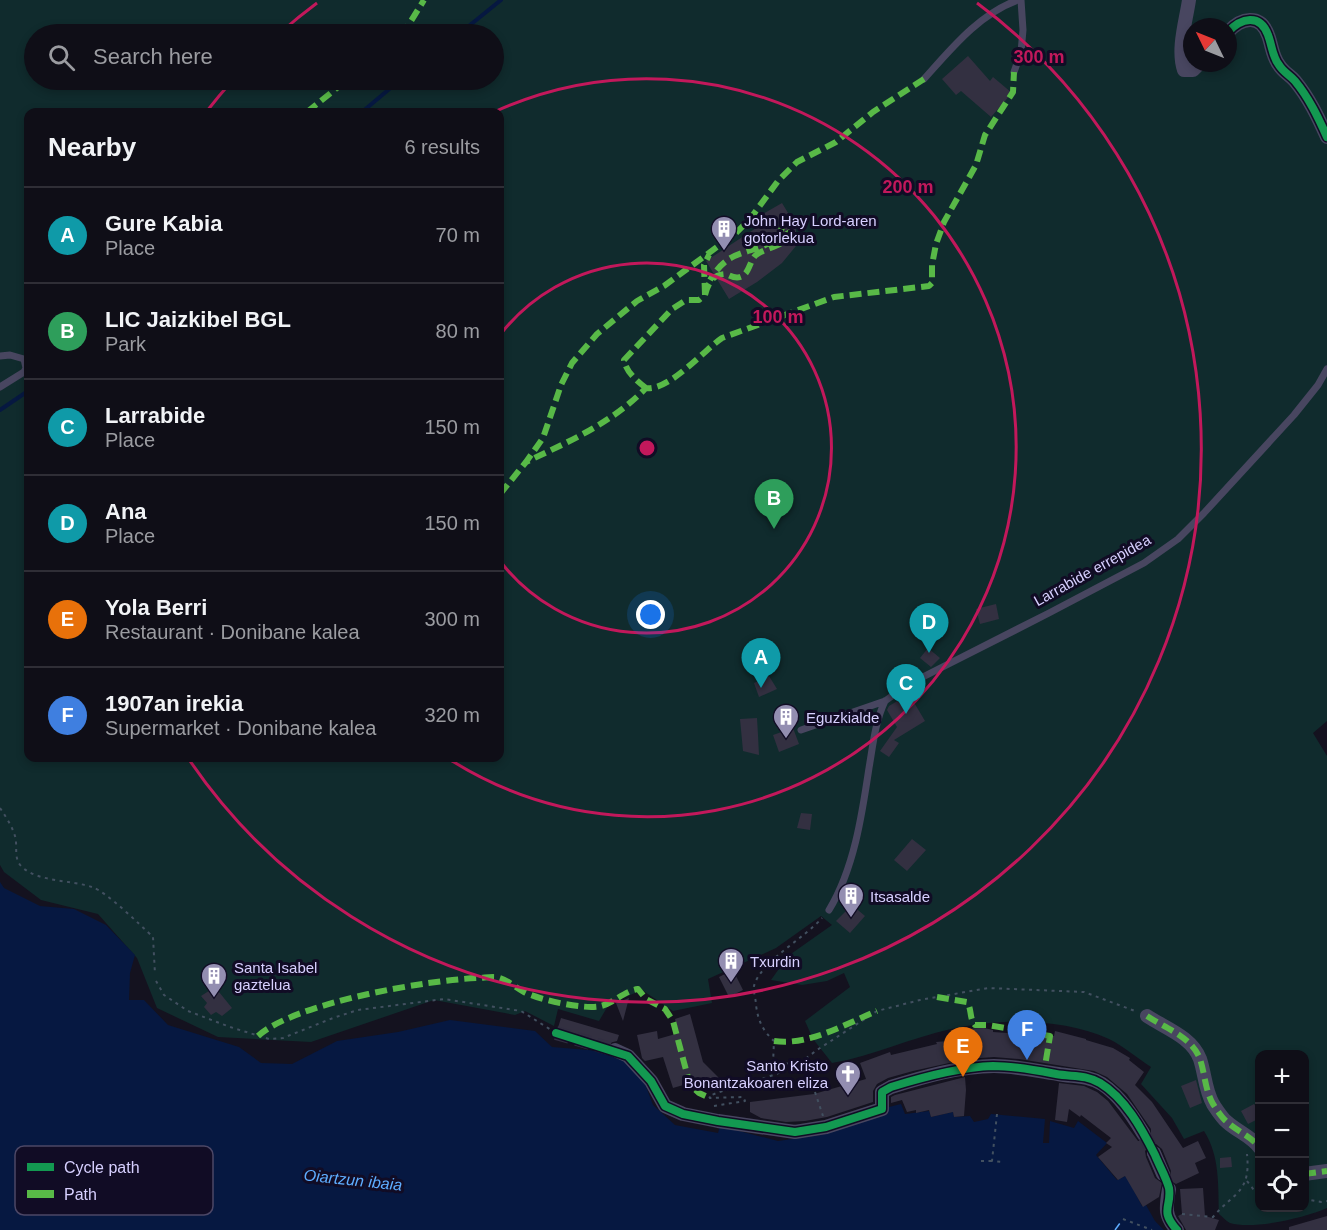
<!DOCTYPE html>
<html lang="en">
<head>
<meta charset="utf-8">
<style>
  body { margin:0; font-family:Arial,sans-serif; background:#1d1c24; color:#f1f3f6 }
  .controls { position:absolute; right:18px; bottom:18px; display:grid; overflow:hidden; border-radius:12px; box-shadow:0 3px 9px #0003 }
  .controls button { width:54px; height:54px; display:grid; place-items:center; padding:0; border:0; border-bottom:2px solid #2f2e36; background:#0f0e17; color:#f1f3f6; font:30px sans-serif }
  .compass { position:absolute; left:1183px; top:18px; width:54px; height:54px; border-radius:50%; background:#0f0e17; box-shadow:0 3px 9px #0003; rotate:313deg }
  .you { position:absolute; left:651px; top:615px; width:21px; height:21px; margin:-15px; border:4px solid #fff; border-radius:50%; background:#1a73e8; box-shadow:0 0 0 9px #1a73e833 }
  .badge { display:grid; place-items:center; width:39px; height:39px; border-radius:50%; background:#7c3aed; color:#fff; font-size:20px; font-weight:700 }
  .pin { position:absolute; translate:-50% -50px; filter:drop-shadow(0 2px 3px #0008) }
  .pin::after { content:''; position:absolute; top:32px; width:21px; height:18px; background:inherit; clip-path:polygon(0 0,100% 0,50% 100%) }
  .list { margin:0; padding:0; list-style:none }
  h2 { display:flex; justify-content:space-between; align-items:center; height:78px; margin:0; padding:0 24px; font-size:26px }
  h2 small { font-size:20px; font-weight:400; color:#9b9ca1 }
  .list li { display:grid; grid-template-columns:39px 1fr auto; gap:18px; align-items:center; box-sizing:border-box; height:96px; padding:0 24px; border-top:2px solid #2f2e36 }
  .list b { display:block; font-size:22px; white-space:nowrap }
  .list p { margin:0; font-size:20px; white-space:nowrap; color:#9b9ca1 }
  .list em { font-size:20px; font-style:normal; color:#9b9ca1 }
  .icon { flex:none; width:33px; height:33px; fill:none; stroke:currentColor; stroke-width:2; stroke-linecap:round; stroke-linejoin:round }
  .map { position:relative; flex:none; width:1327px; height:1230px; overflow:hidden }
  .search { position:absolute; background:#0f0e17; box-shadow:0 3px 9px #0003; left:24px; top:24px; width:480px; height:66px; display:flex; align-items:center; gap:15px; box-sizing:border-box; padding:0 21px; border-radius:33px; color:#9b9ca1; font-size:22px }
  .panel { position:absolute; background:#0f0e17; box-shadow:0 3px 9px #0003; left:24px; top:108px; width:480px; height:654px; border-radius:12px }
  .map>svg:first-child { display:block }
</style>
</head>
<body>
<div class="map">
<svg width="1327" height="1230" viewBox="0 0 1327 1230">
  <rect width="100%" height="100%" fill="#14121f"/>
  <path fill="#102b2d" fill-rule="evenodd" d="M0,0h1327v721l-14,12 14,23v452c-23,10 -74,22 -97,15 -4,-2 -7,-6 -11,-9 -1,-29 1,-58 -15,-83l-20,8 -12,-21 -31,-34 10,-17c-14,-9 -28,-21 -42,-28 -45,-21 -111,-21 -158,-10 -41,9 -78,27 -119,34l-19,-24 -8,-18 45,-34 -6,-14 -17,8 -25,4 -31,-5 17,-24 44,-31 -11,-9 -45,32 -68,31 4,24 -39,8 -31,-21 -33,14 -10,17 -41,-12 -4,17 -29,-15 -10,4 -81,-15 -123,42 -93,-5 -61,-29 -20,-50 -39,-44 -57,-14 -37,-28 -4,-7zM1192,27h36v36h-36zM34,34h460v46h-460zM28,112h472v646h-472zM1260,1054h44v154h-44z"/>
  <path fill="#061841" d="M0,882l4,6 36,18 34,3 32,16 29,30 -5,18 -1,27h15l24,25 71,22 22,16 31,1 45,-23 61,-9 52,-12 85,11 17,16 48,4 17,3 27,27 9,24 22,20 43,8 2,-7 58,15 43,-6 67,-21 -3,-6 16,-4 4,10 24,-3 2,6 22,-5 1,5 16,-1 4,6 14,-3 3,-5 54,5 -2,24h6l1,-22 24,7 4,-7 29,22 -11,12 21,25 23,-11 -8,18 10,19 4,-1 9,16 9,9h-1164z"/>
  <g fill="none" stroke-linecap="round" stroke-linejoin="round">
    <path stroke="#061841" stroke-width="4" d="M459,34l42,-34
      M362,112l38,-32
      M0,410l28,-19"/>
    <path stroke="#5eadff" stroke-width="1.5" stroke-dasharray="8 6" stroke-linecap="butt" d="M1115,1230l8,-11"/>
  </g>
  <path fill="#333041" d="M968,56l22,25 3,-4 19,16 -21,24 -30,-26 -5,4 -14,-16z
    M782,203l14,23v20l-14,17 -25,19 -28,17 -23,-38 59,-39 -4,-7z
    M996,604l3,15 -19,5 -4,-15z
    M928,648l12,10 -9,9 -11,-9z
    M769,676l8,13 -18,8 -5,-14z
    M909,694l16,27 -31,19 5,3 -10,14 -9,-6 17,-24 -10,-17 2,-4z
    M757,718l1,17 1,20 -16,-4 -3,-32z
    M793,728l6,16 -20,8 -6,-17z
    M801,813l11,1 -2,16 -13,-2z
    M912,839l14,11 -19,21 -13,-11z
    M852,905l13,11 -15,17 -14,-12z
    M733,970l10,20 -14,7 -10,-20z
    M215,987l17,21 -10,8 -6,-4 -5,3 -7,-8 3,-4 -6,-7z
    M629,998l-6,23 -7,-18z
    M690,1014l13,48 24,24 -25,5 -12,-8 -17,5 -10,-31 -18,4 -3,-3 -5,-23 20,-4 1,8 21,-6 -4,-14z
    M561,1018l58,17 -2,6 -8,2 -3,8 -51,-14z
    M984,1028l9,2v2l61,4 1,-5 31,8v1l27,8 17,10 -1,2 15,12 -9,13 17,17 31,46 15,-7 8,17 -11,5 4,10 -23,11 -7,-4 2,-9 -9,-22 -6,-5 -6,1 -5,6 1,6 9,21 7,5 -3,14 -16,10 -18,-31 -7,4 -20,-23 14,-10 -6,-4 5,-5 -30,-23 -1,2 -11,-8 -2,13 -12,-2 4,-37 25,3 13,6 11,9 30,40h9l4,-4v-8l-24,-35 -20,-17 -13,-6 -75,-12 -25,-2 -27,2 -54,12 -25,7 -11,6 -4,7v11l-46,15 -22,4 -19,1 -25,-4 -11,-6v-10l64,-8 52,-15 -6,-16 30,-11 1,3 46,-11 -1,-2 12,-1v-4l13,-1 -1,-7z
    M965,1077l1,13 -2,26 -10,1 -1,-5 -22,5 -2,-7 -13,3v-3l-9,2 -5,-12 -11,3v-6l4,-2z
    M1196,1080l6,23 -12,5 -9,-22z
    M1254,1104l6,9v5l-12,6 -7,-13z
    M1231,1157l1,10 -12,1v-10z
    M1203,1188l2,28 14,4 -4,10h-29l-8,-14 4,-2 -2,-25z
    M1327,1216v14h-38v-3z"/>
  <g fill="none" stroke-linecap="round" stroke-linejoin="round">
    <path stroke="#312e41" stroke-width="14" stroke-dasharray="14 7" stroke-linecap="butt" d="M556,1033l59,17
      M1143,1133l11,20"/>
    <path stroke="#425060" stroke-width="2" stroke-dasharray="3 4.5" stroke-linecap="butt" d="M0,808c6,9 12,18 15,28 3,10 -2,23 7,31 16,15 49,13 70,20 15,5 48,38 61,50l2,37
      M156,981l8,14 24,16 42,16 39,12 14,-1 50,-20 25,-8 86,-11 77,12 35,22
      M800,1063l17,-13 60,-39 43,-11 68,-12 96,4 51,19
      M815,1092l8,24
      M714,1106l31,-5 -2,-4 -33,1 -1,-2c30,-12 63,-17 91,-33l-27,1 1,-23c-12,-11 -16,-21 -18,-36 0,-6 -3,-13 -2,-19 6,-24 52,-49 68,-68
      M997,1114l-5,47 11,1
      M981,1161h11
      M1247,1181l13,17
      M1304,1199l17,3 6,-1
      M1182,1214l31,3c21,-25 38,-24 34,-63
      M1123,1219l29,11"/>
    <path stroke="#484660" stroke-width="7" d="M1014,72l7,-20 2,-22 -2,-30
      M924,79c27,-30 55,-65 94,-79
      M0,356l10,-1 14,4 2,9 -2,4 -24,15
      M801,730l84,-29 24,-17 140,-71 95,-50 34,-24 26,-26 90,-98 24,-30 9,-16
      M829,910c25,-41 33,-95 40,-142 4,-23 6,-46 16,-67"/>
    <path stroke="#484660" stroke-width="14" d="M1189,0c-3,21 -12,49 -5,70h9l7,-7
      M1228,32c13,-14 32,-19 40,3 4,10 4,21 11,30 4,7 11,10 16,16 14,17 23,36 32,56
      M1147,1016c18,12 45,21 53,43 5,15 5,31 13,45 4,6 9,14 14,18 11,10 24,14 33,26
      M615,1050l13,6 11,12 12,13 14,25 18,8 35,7 77,11 31,-5 56,-18v-17l9,-5c32,-10 69,-21 103,-21 22,0 42,5 64,8 16,3 29,1 44,10 18,12 30,31 41,49
      M1154,1153l9,21
      M1304,1174l23,-3
      M1169,1189c-3,18 -5,27 8,41"/>
    <path stroke="#58b947" stroke-width="6" stroke-dasharray="12 6" stroke-linecap="butt" d="M400,34l6,-5 18,-29
      M924,79l-51,33 -37,30 -39,20 -19,19 -28,38 -14,14 -72,53 -27,15 -40,33 -25,29 -11,22 -18,53 -17,24c44,-21 86,-39 120,-74 23,3 57,-37 76,-50l112,-41 95,-11 3,-3v-18l4,-21 8,-22 32,-57 9,-30 28,-43 1,-20
      M307,112l40,-32
      M705,295c3,-12 8,-21 21,-21 5,2 9,5 14,3 10,-3 9,-16 16,-22 10,-9 47,-11 27,-30 -8,26 -35,22 -54,34 -9,6 -14,13 -19,21
      M26,368l2,-1
      M646,388c-9,-7 -20,-16 -22,-28l48,-51 14,-9h13l6,-5 -1,-30 5,-10
      M500,494l26,-32
      M937,997l30,5c5,7 2,16 8,23h13l62,11 -6,36
      M1147,1016c18,12 45,21 53,43 5,15 5,31 13,45 4,6 9,14 14,18 11,10 24,14 33,26
      M258,1036c36,-33 169,-56 220,-58 6,0 16,-2 22,0 9,3 16,10 24,14 16,8 60,18 77,14 13,-3 23,-15 37,-17l8,10 19,10 8,12 17,64 9,8 11,5
      M774,1041c35,5 71,-17 103,-30
      M1304,1174l23,-3"/>
    <defs>
      <path id="cycleway" d="M1228,32c13,-14 32,-19 40,3 4,10 4,21 11,30 4,7 11,10 16,16 14,17 23,36 32,56
        M556,1033l72,23 23,25 14,25 18,8 35,7 77,11 31,-5 56,-18v-17l9,-5c32,-10 68,-20 102,-21 22,0 42,4 63,8 16,3 29,0 44,9 25,15 42,46 55,72 4,10 11,22 14,33 3,19 -10,22 8,42"/>
    </defs>
    <use href="#cycleway" stroke="#110c25" stroke-width="11"/>
    <use href="#cycleway" stroke="#139951" stroke-width="8"/>
  </g>
  <g fill="none" stroke="#c2185b" stroke-width="3">
    <path d="M500 335A185 185 0 1 1 500 561"/>
    <path d="M494 112A369 369 0 1 1 449 759"/>
    <path d="M207 111A554 554 0 0 1 232 81M280 33A554 554 0 0 1 317 3M977 3A554 554 0 1 1 188 758"/>
  </g>
  <defs>
    <symbol id="building-pin" viewBox="-11 -11 22 30"><path d="M0 17L-7.5 6A9.5 9.5 0 1 1 7.5 6Z" fill="#938eb1" stroke="#110c25"/><path d="M-4-6H4V6H1V3H-1V6H-4ZM-2.5-4.3h1.7v1.8h-1.7ZM.8-4.3h1.7v1.8H.8ZM-2.5-1h1.7V.8h-1.7ZM.8-1h1.7V.8H.8Z" fill="#fff"/></symbol>
    <symbol id="church-pin" viewBox="-11 -11 22 30"><path d="M0 17L-7.5 6A9.5 9.5 0 1 1 7.5 6Z" fill="#938eb1" stroke="#110c25"/><path d="M-1.2-6h2.4v3.5h3.3v2.4h-3.3V6h-2.4V-.1h-3.3v-2.4h3.3Z" fill="#fff"/></symbol>
  </defs>
  <g fill-rule="evenodd">
    <use href="#building-pin" x="709" y="214" width="30" height="40"/>
    <use href="#building-pin" x="771" y="702" width="30" height="40"/>
    <use href="#building-pin" x="836" y="881" width="30" height="40"/>
    <use href="#building-pin" x="716" y="946" width="30" height="40"/>
    <use href="#building-pin" x="199" y="961" width="30" height="40"/>
    <use href="#church-pin" x="833" y="1059" width="30" height="40"/>
  </g>
  <g text-anchor="middle" dominant-baseline="central" stroke-width="6" stroke-linejoin="round" paint-order="stroke">
    <g font-size="15" fill="#d7d0ff" stroke="#110c25" text-anchor="start">
      <text x="744" y="220">John Hay Lord-aren<tspan x="744" dy="17">gotorlekua</tspan></text>
      <text x="806" y="717">Eguzkialde</text>
      <text x="870" y="896">Itsasalde</text>
      <text x="750" y="961">Txurdin</text>
      <text x="234" y="967">Santa Isabel<tspan x="234" dy="17">gaztelua</tspan></text>
      <text x="828" y="1065" text-anchor="end">Santo Kristo<tspan x="828" dy="17">Bonantzakoaren eliza</tspan></text>
    </g>
    <g font-size="15" fill="#d7d0ff" stroke="#110c25">
      <text transform="translate(1092 570) rotate(-29)">Larrabide errepidea</text>
    </g>
    <g font-size="16" font-style="italic" fill="#5eadff" stroke="#110c25">
      <text transform="translate(353 1180) rotate(6)">Oiartzun ibaia</text>
    </g>
  </g>
  <rect x="15" y="1146" width="198" height="69" rx="9" fill="#110c25" stroke="#4c4766" stroke-width="1.5"/>
  <rect x="27" y="1163" width="27" height="8" fill="#139951"/>
  <rect x="27" y="1190" width="27" height="8" fill="#58b947"/>
  <g font-size="16" fill="#d7d0ff">
    <text x="64" y="1173">Cycle path</text>
    <text x="64" y="1200">Path</text>
  </g>
  <circle cx="647" cy="448" r="9" fill="#c2185b" stroke="#110c25" stroke-width="3"/>
  <g font-size="18" text-anchor="middle" font-weight="bold" fill="#c2185b" stroke="#110c25" stroke-width="6" stroke-linejoin="round" paint-order="stroke">
    <text x="1039" y="63">300 m</text>
    <text x="908" y="193">200 m</text>
    <text x="778" y="323">100 m</text>
  </g>
</svg>
<div class="controls">
<button>+</button>
<button>−</button>
<button><svg class="icon" aria-label="locate" viewBox="0 0 24 24"><circle cx="12" cy="12" r="6"/><path d="M12 2v4M12 18v4M2 12h4M18 12h4"/></svg></button>
</div>
<svg class="compass" viewBox="-18 -18 36 36"><path d="M0-13l5 13h-10z" fill="#e53935"/><path d="M0 13l5-13h-10z" fill="#9b9ca1"/></svg>
<div class="you"></div>
<div class="pin badge" style="left:761px;top:688px;background:#0f9aa8">A</div>
<div class="pin badge" style="left:774px;top:529px;background:#2e9e5b">B</div>
<div class="pin badge" style="left:906px;top:714px;background:#0f9aa8">C</div>
<div class="pin badge" style="left:929px;top:653px;background:#0f9aa8">D</div>
<div class="pin badge" style="left:963px;top:1077px;background:#e8710a">E</div>
<div class="pin badge" style="left:1027px;top:1060px;background:#3f7fe0">F</div>
<div class="search"><svg class="icon" aria-label="search" viewBox="0 0 24 24"><circle cx="10" cy="10" r="6"/><path d="M15 15l6 6"/></svg>Search here</div>
<section class="panel">
<h2>Nearby<small>6 results</small></h2>
<ul class="list">
<li><span class="badge" style="background:#0f9aa8">A</span><div><b>Gure Kabia</b><p>Place</p></div><em>70 m</em></li>
<li><span class="badge" style="background:#2e9e5b">B</span><div><b>LIC Jaizkibel BGL</b><p>Park</p></div><em>80 m</em></li>
<li><span class="badge" style="background:#0f9aa8">C</span><div><b>Larrabide</b><p>Place</p></div><em>150 m</em></li>
<li><span class="badge" style="background:#0f9aa8">D</span><div><b>Ana</b><p>Place</p></div><em>150 m</em></li>
<li><span class="badge" style="background:#e8710a">E</span><div><b>Yola Berri</b><p>Restaurant · Donibane kalea</p></div><em>300 m</em></li>
<li><span class="badge" style="background:#3f7fe0">F</span><div><b>1907an irekia</b><p>Supermarket · Donibane kalea</p></div><em>320 m</em></li>
</ul>
</section>
</div>
</body>
</html>
